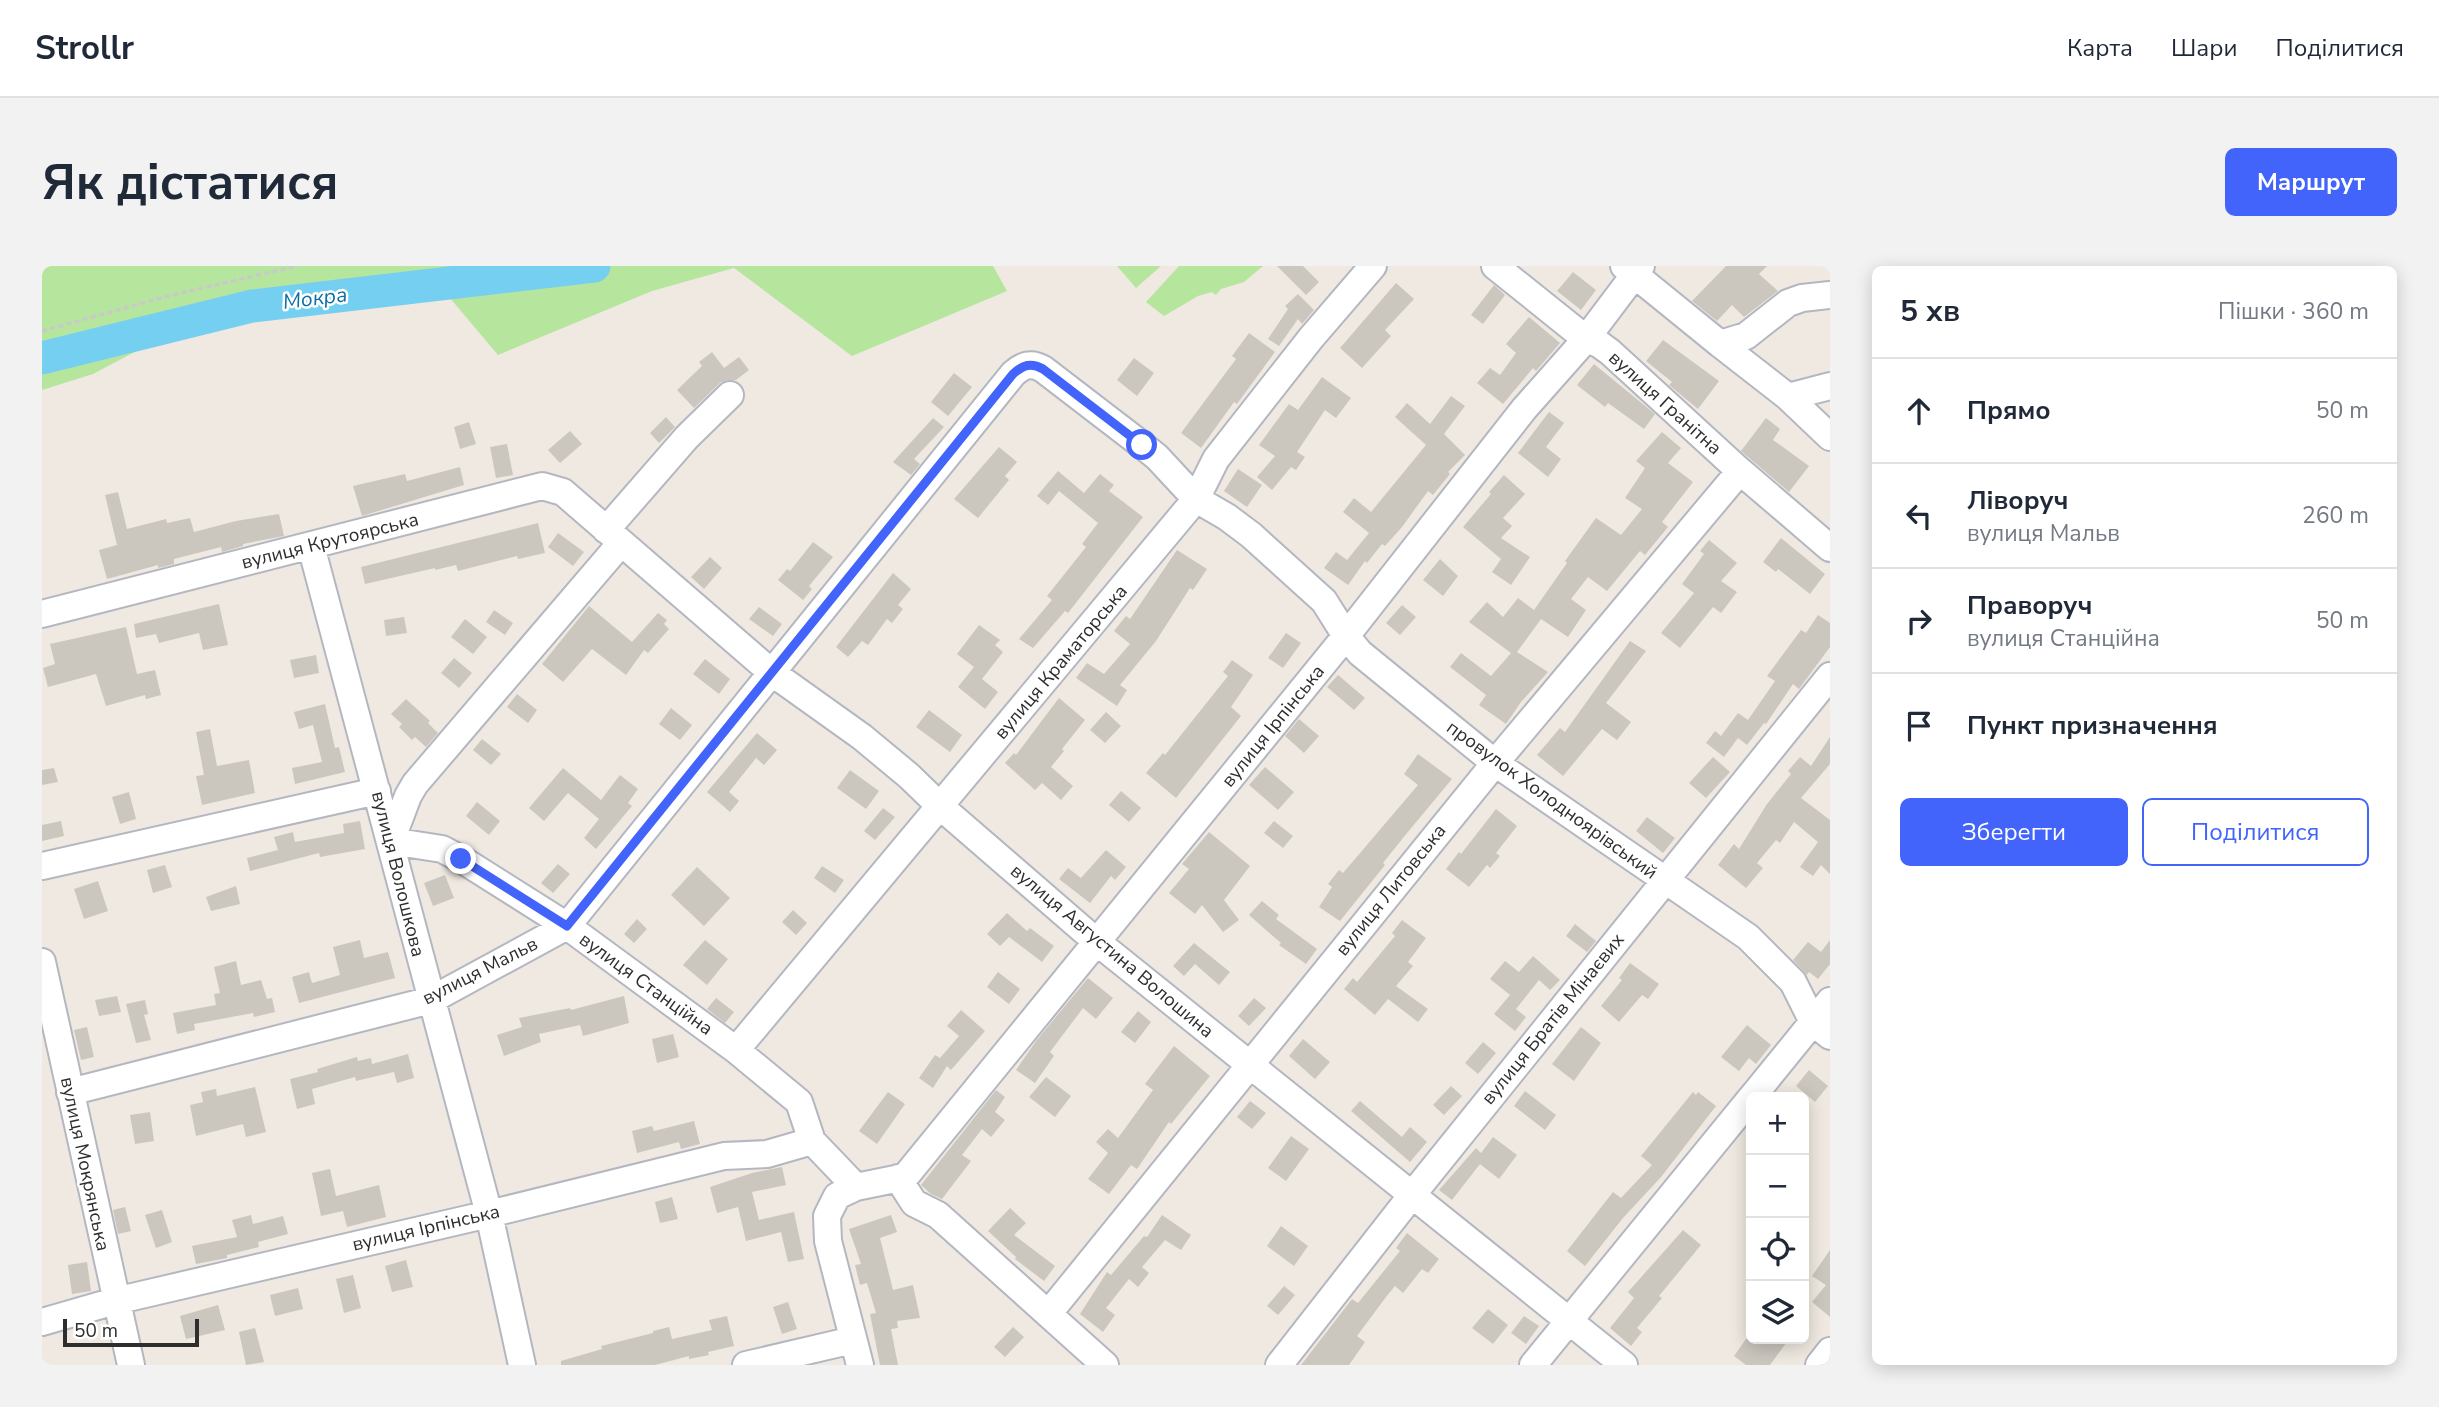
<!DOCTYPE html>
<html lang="uk">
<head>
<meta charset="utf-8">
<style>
  body { margin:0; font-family:"Nunito Sans",sans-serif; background:#f2f2f3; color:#1f2937 }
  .controls { position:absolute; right:21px; bottom:21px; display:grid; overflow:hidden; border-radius:10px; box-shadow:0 4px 18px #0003 }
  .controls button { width:63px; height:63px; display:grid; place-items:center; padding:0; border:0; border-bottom:2px solid #e0e1e3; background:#fff; color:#1f2937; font:35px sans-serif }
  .scale { position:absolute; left:21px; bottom:18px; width:136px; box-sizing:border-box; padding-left:7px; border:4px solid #2e2e2e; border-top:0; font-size:19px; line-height:24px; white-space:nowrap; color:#2e2e2e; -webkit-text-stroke:5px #fff; paint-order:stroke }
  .stop { position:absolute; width:21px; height:21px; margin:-16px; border:5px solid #4264fb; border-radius:50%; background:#fff }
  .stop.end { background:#4264fb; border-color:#fff; box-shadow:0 2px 7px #0008 }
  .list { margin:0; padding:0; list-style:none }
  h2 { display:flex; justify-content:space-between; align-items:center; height:91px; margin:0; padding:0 28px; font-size:30px }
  h2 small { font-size:23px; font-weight:400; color:#747a83 }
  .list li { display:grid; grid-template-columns:46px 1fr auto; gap:21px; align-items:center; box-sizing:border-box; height:105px; padding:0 28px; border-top:2px solid #e0e1e3 }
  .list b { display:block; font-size:26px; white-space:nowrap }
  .list p { margin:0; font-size:23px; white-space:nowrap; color:#747a83 }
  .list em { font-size:23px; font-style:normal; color:#747a83 }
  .actions { display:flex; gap:14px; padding:21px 28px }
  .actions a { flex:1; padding:16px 0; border:2px solid #4264fb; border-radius:10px; text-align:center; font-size:24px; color:#4264fb }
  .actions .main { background:#4264fb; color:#fff }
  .icon { flex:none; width:38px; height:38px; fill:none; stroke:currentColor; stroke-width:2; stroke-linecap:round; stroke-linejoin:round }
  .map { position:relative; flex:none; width:1788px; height:1099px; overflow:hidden; border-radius:10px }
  header { display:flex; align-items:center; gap:42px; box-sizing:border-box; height:98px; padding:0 35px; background:#fff; border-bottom:2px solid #e0e1e3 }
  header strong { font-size:33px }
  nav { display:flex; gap:38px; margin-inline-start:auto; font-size:24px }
  .intro { display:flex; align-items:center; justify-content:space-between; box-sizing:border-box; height:168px; padding:0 42px }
  h1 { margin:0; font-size:49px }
  .button { padding:18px 32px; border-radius:10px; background:#4264fb; color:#fff; font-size:24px; font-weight:700 }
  main { display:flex; gap:42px; padding:0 42px }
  aside { flex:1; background:#fff; border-radius:10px; box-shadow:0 4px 18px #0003 }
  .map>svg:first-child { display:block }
</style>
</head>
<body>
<header>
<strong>Strollr</strong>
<nav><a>Карта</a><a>Шари</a><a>Поділитися</a></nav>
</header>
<div class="intro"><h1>Як дістатися</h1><a class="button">Маршрут</a></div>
<main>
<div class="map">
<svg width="1788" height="1099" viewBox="0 0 1788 1099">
  <rect width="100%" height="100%" fill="#efe9e1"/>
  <path fill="#b6e59e" d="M0,0h951l14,25 -155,65 -118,-88 -82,23 -154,64 -70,-83 -178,19 -157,83 -51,16z
    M1075,0h44l-25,22z
    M1137,0h84l-19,16 -23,7 -5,6 -4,-3 -14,4 -34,20 -18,-14z"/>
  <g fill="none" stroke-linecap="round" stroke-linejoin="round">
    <path stroke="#75cff0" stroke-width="33" d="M0,92l210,-52 342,-40"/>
  </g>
  <path fill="#cbc7bf" d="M1235,0h26l16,16 -13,13z
    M1684,0h41l-8,8 19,17 -34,26 -12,-12 -15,16 -25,-20z
    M1531,6l23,18 -15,20 -24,-19z
    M1354,17l18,16 -29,31 6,6 -29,32 -22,-20z
    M1452,19l11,10 -22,29 -12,-9z
    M1256,28l16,16 -12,14 -4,-5 -19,27 -11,-7 20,-30 -3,-3z
    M1487,51l31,26 -24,28 -3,-3 -30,36 -26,-21 13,-15 10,7 16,-22 -10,-9z
    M1207,67l26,19 -38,52 -3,-2 -33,46 -20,-15 55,-74 -4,-3z
    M1621,74l56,41 -21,28 -29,-24 3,-3 -26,-21z
    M670,86l12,16 15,-11 10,13 -13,10h-9l-7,3 -26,25 -17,-18 25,-24 -3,-4z
    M1092,92l20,15 -17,23 -20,-16z
    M1552,98l61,50 -11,15 -36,-26 -3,4 -28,-22z
    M912,107l18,14 -24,29 -17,-14z
    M1280,111l29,21 -15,20 -11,-8 -28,42 8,5 -9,13 -5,-3 -19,23 -15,-13 18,-21 -16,-11 30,-41 9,6z
    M1409,130l14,10 -21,28 21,21 -17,17 2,2 -17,21 -5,-4 -26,36 -17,19 -3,-2 -15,19 -2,-2 -17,24 -24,-17 12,-16 11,8 22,-27 -26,-21 11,-14 17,14 55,-67 -31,-28 12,-14 23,21z
    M1507,146l15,11 -18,24 15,12 -13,18 -30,-24z
    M624,151l9,10 -16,16 -9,-10z
    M891,152l11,9 -30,32 6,5 -9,11 -18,-13z
    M1724,152l14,11 -7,11 36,26 -20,26 -48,-41z
    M427,156l7,22 -16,5 -6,-22z
    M528,165l12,13 -22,19 -12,-13z
    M1620,166l19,16 -13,15 25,19 -31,40 6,5 -23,28 -5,-4 -33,40 -19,-14 -17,22 15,11 -18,27 -27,-18 -24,33 31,20 -27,30 -15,22 -27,-19 7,-10 -36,-28 11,-14 30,23 20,-23 -42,-31 18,-20 16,15 15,-19 16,12 33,-47 -2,-2 31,-43 25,17 21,-26 -17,-11 20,-30 -9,-7z
    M465,178l6,31 -17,3 -6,-31z
    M957,181l18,15 -12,14 4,4 -31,38 -24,-19z
    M418,201l4,18 -102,31 -9,-30 52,-12 2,7z
    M1196,203l24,16 -15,22 -23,-16z
    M1016,205l26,22 16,-19 14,11 -5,6 34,26 -75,96 -3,-2 -32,37 -14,-9 33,-39 -5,-4 39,-49 -4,-3 16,-21 -39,-32 -11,14 -11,-9z
    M1462,209l21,19 -22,24 9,8 -11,12 29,19 -19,28 -19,-13 9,-13 -38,-32 28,-33 -2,-2z
    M76,226l9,37 39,-10 1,4 23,-5 4,14 42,-11 43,-7 5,22 -41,8v2l-21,6 -1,-5 -47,12v5l-16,4v-3l-51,14 -8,-29 18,-5 -12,-50z
    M496,257l7,30 -27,6 -1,-3 -59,15 -2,-6 -21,5v-2l-70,16 -4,-17z
    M516,267l26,19 -11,14 -25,-19z
    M1739,272l44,36 -15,20 -32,-25 -2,3 -13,-10z
    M1667,274l28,23 -16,18 16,11 -16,21 -8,-6 -33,41 -19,-15 33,-40 -12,-9 22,-30 -4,-3z
    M771,276l20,15 -24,29 3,3 -9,11 -25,-20 9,-11 3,2z
    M1135,284l30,19 -14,21 -3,-2 -34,53 -36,44 7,5 -10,16 -41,-28 11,-15 17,11 26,-30 -16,-13 12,-15 4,3z
    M668,291l12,11 -18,21 -13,-12z
    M1398,293l18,17 -15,20 -20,-16z
    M851,307l18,16 -13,16 5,4 -11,14 -5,-4 -19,26 -6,-4 -14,16 -12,-10z
    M177,338l9,41 -25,5 -4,-17 -40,10 -3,-9 -20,4 -2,-14z
    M1360,339l14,12 -16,18 -14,-12z
    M547,340l43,36 26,-29 9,7 -3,4 5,5 -21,24 -4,-3 -18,25 -34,-26 -29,33 -21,-18z
    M717,341l23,17 -9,12 -24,-17z
    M452,344l19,13 -8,12 -19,-13z
    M1776,349l12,8v24l-31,42 -6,-5 -27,40 -2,-1 -17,22 -9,-7 -14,19 -18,-14 9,-12 6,5 17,-23 10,7 27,-39 -8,-5 34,-46 5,3z
    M362,351l3,16 -21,3 -2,-16z
    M423,353l22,18 -14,17 -22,-17z
    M937,359l21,15 -5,5 8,7 -21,27 16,13 -13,17 -27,-22 16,-20 -17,-13z
    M84,361l11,47 18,-4 6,25 -15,4 -1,-4 -39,11 -10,-32 -48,13 -5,-19 12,-4 -5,-20z
    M1244,367l15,10 -18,25 -15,-10z
    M1588,375l16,10 -40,52 25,19 -14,18 -15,-11 -39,47 -26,-21 23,-27 5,4z
    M274,389l3,18 -25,5 -4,-18z
    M412,392l18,15 -13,15 -18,-15z
    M663,393l25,20 -11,15 -26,-20z
    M1190,394l21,15 -22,32 10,9 -65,82 -30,-25 17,-20 2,2 63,-79 -5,-4z
    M1296,409l27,23 -11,12 -27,-23z
    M475,428l20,16 -9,13 -21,-16z
    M1017,432l26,22 -23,29 2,2 -13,16 22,19 -12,14 -19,-17 -7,7 -30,-27 9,-10 2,2z
    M364,433l24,22 -2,2 10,10 -12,14 -11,-10 -3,3 -13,-13 3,-3 -11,-10z
    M283,438l10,44 4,-1 6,25 -50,12 -3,-16 30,-6 -9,-37 -14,4 -5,-17z
    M629,442l21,17 -12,15 -21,-16z
    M887,444l33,25 -12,17 -34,-25z
    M1064,446l15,14 -16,17 -15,-13z
    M1257,453l20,17 -15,17 -19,-17z
    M168,463l7,37 32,-6 6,33 -53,12 -6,-29 8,-1 -8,-43z
    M715,467l20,17 -13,15 -8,-7 -27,34 10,9 -9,11 -23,-20z
    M1788,471v27l-29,34 29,22v54l-9,-9 -8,11 -13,-9 18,-25 -24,-20 -14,21 -4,-3 -19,23 6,5 -17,20 -28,-23 16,-21 5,5 28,-45 24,-30 -3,-3 12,-14 11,9z
    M440,473l19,15 -10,11 -18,-15z
    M1376,488l34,25 -45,54 -24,30 2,2 -45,56 -21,-14 13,-20 -4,-3 11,-14 4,3 75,-88 -14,-11z
    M1671,491l17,15 -24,26 -17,-15z
    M1223,501l29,25 -16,18 -29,-25z
    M12,502l4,14 -16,3v-15z
    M521,502l38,32 19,-25 18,14 -10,14 4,3 -36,43 -12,-11 15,-19 -31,-26 -24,28 -15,-13z
    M808,504l29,21 -13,18 -29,-21z
    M1079,525l20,17 -12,14 -20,-17z
    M87,526l7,27 -16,5 -8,-27z
    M435,536l23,19 -11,14 -23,-19z
    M841,542l12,9 -20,23 -11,-9z
    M1454,543l21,17 -21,27 4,3 -10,12 -3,-3 -18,22 -23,-18 13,-17 2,2z
    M1605,551l28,21 -12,15 -27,-22z
    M19,555l3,15 -22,5v-16z
    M318,555l5,28 -45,8 -1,-4 -69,18 -3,-13 31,-8 -4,-13 19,-5 2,10 49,-9 -1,-9z
    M1232,555l19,15 -10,12 -19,-15z
    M1167,566l41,34 -26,34 15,20 -16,12 -21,-27 -7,9 -26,-21 20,-24 -7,-5z
    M1064,584l20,17 -11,13 -4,-4 -21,27 -31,-24 9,-11 13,10z
    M516,598l12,10 -17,19 -12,-10z
    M123,599l7,22 -19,6 -6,-23z
    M780,600l22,14 -9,13 -21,-15z
    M655,601l33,31 -26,28 -33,-31z
    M403,609l9,23 -21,8 -9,-23z
    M56,615l10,30 -24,8 -10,-30z
    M194,620l4,18 -29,7 -5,-14z
    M1220,635l17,14 -3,4 41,30 -11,15 -27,-19 2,-2 -32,-28z
    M751,644l14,13 -11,12 -14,-13z
    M965,647l20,18 3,-3 24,18 -12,16 -33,-25 -9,9 -13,-12z
    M595,653l10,10 -13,14 -10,-9z
    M1360,654l24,18 -18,24 5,4 -17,20 32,23 -10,13 -30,-23 -13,16 -31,-26 9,-11 4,4 38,-46 -3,-3z
    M1533,658l21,17 -9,11 -21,-16z
    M318,674l4,18 24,-6 7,26 -96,25 -7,-26 17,-5 3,11 28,-8 -7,-28z
    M663,674l23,19 -21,26 -24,-20z
    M1788,674v24l-12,15 -9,-7 -2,3 -14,-15 15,-18 13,10z
    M1152,677l36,29 -11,13 -24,-21 -11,12 -11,-10z
    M1491,690l27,24 -10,10 -11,-10 -23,29 10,8 -11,14 -21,-17 16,-19 -20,-16 15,-18 14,11z
    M194,695l5,24 20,-5 6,19 5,-1 3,14 -21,5 -1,-4 -59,11 1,6 -18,4 -4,-21 43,-8 -2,-11 6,-1 -6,-26z
    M1588,697l29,21 -11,15 -6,-4 -23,27 -18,-16 21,-26 -3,-2z
    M956,706l22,17 -11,15 -22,-17z
    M1046,712l25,20 -17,21 -13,-11 -33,44 4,4 -19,27 -19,-13 20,-29z
    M75,730l4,16 -22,4 -4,-16z
    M582,730l5,27 -46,13 -3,-11 -41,9 2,8 -37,14 -7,-21 25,-8 -3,-9 51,-10 1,2z
    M674,732l18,14 -9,11 -18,-14z
    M1212,732l12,10 -17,18 -11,-10z
    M103,734l3,14 -4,1 7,25 -15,3 -10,-39z
    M919,744l24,21 -34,39 -4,-4 -14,22 -14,-10 16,-23 5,3 19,-22 -12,-10z
    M1096,745l13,11 -16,21 -14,-11z
    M1705,759l24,20 -15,19 -7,-6 -10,13 -18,-14z
    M45,761l7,30 -13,3 -7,-30z
    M1539,761l20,16 -27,38 -22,-17z
    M631,768l6,23 -22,6 -5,-24z
    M1261,773l27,23 -15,17 -26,-23z
    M1441,776l13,11 -18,21 -13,-11z
    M1132,780l36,30 -39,48 -2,-2 -32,47 -6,-4 -22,29 -21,-15 20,-26 -12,-11 12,-13 10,9 35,-48 -8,-6z
    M366,788l6,24 -17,5 -3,-11 -38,9 -1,-4 -43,12 3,15 -18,5 -7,-30 28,-7 -1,-3 40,-12 1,4 13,-3 1,6z
    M1767,804l19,16 -13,16 -19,-16z
    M1004,811l25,19 -16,21 -26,-20z
    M1409,820l11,10 -18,19 -11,-10z
    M213,821l11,45 -20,5 -3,-13 -47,12 -6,-31 13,-3 -2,-10 15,-3 1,7z
    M954,824l9,7 -10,15 10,8 -14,17 -9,-8 -20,26 9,6 -29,38 -11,-5 -10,-9z
    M1483,825l31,24 -11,15 -31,-24z
    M846,826l17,12 -28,40 -18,-13z
    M1651,826l3,3 2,-3 18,14 -55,71 -38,41 -38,48 -18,-15 46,-59 8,6 31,-33 -11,-9z
    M1208,835l16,12 -14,16 -15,-12z
    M1318,835l42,36 8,-10 17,15 -17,20 -59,-51z
    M108,846l4,29 -19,3 -5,-29z
    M652,855l6,23 -19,5 -2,-7 -42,11 -5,-22 20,-5 2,5z
    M1249,870l18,13 -23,32 -18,-13z
    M1451,871l24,18 -18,24 -19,-15 -28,36 -13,-10 37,-42 5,5z
    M740,901l4,18 -34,7 7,28 35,-8 10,47 -16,3 -7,-30 -35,9 -8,-34 -21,6 -7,-26 42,-14z
    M288,903l6,27 43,-11 7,32 -39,10 -4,-16 -22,5 -9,-43z
    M630,931l6,22 -18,4 -5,-21z
    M83,941l6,24 -13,3 -5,-24z
    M968,942l16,15 -12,12 41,31 -11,15 -29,-22 1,-2 -28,-26z
    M120,944l10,32 -16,6 -11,-33z
    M209,949l2,9 30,-8 5,18 -30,8 1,5 -32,8v3l-31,6 -4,-18 45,-9 -5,-17z
    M849,949l6,17 -17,6 13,52 20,-5 7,33 -23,3 1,7 -7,1 7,36h-18l-10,-51 6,-1 -9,-30 -7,2 -5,-20 6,-1 -12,-35z
    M1120,949l29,20 -10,15 -16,-10 -23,27 7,6 -11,14 -9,-8 -23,29 9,7 -12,17 -23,-18 27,-42 4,3 33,-39 3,1z
    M1239,960l27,20 -14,20 -27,-20z
    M1641,964l18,15 -42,51 3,2 -25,30 5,4 -11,14 -21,-18 24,-30 -6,-6z
    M1365,967l32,26 -11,14 -6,-4 -19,24 -8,-7 -9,11 -29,39 8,6 -16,23h-48l51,-66 6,4 42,-52 -4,-3z
    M1788,984v67l-18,-15 14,-17 -14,-9z
    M364,994l7,27 -21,5 -7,-26z
    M45,996l4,29 -19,3 -4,-29z
    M311,1009l8,33 -17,5 -8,-34z
    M1242,1020l11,9 -17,20 -11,-9z
    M256,1022l5,21 -28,7 -5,-21z
    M746,1036l9,27 -15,5 -9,-27z
    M176,1039l7,25 -39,9 -6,-23z
    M1446,1043l20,16 -15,19 -21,-16z
    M685,1050l7,30 -26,6 1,3 -20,4v-3l-34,9h-94v-4l41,-12 -1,-3 52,-13v-2l16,-4 3,12 40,-9 -3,-10z
    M1482,1050l15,10 -13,18 -15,-11z
    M971,1061l11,10 -19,20 -11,-10z
    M213,1062l9,34 -18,3 -7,-33z
    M1704,1073h43l-19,26h-24l-12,-9z"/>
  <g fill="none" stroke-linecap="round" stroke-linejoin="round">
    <defs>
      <path id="minor" d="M1453,0l91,73 13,5 11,8 130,119 90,77
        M1582,0l96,78
        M1788,29l-28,3 -14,5 -42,33 -26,8 68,53 42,-11
        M1746,131l42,40
        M564,264l81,-93 43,-42
        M579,277l-206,241 -7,12 -17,45 51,8 19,10 106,67 169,124 63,52 13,39 44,46
        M269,280l178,668 33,151
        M0,348l500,-128 21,6 208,180 91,65 47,39 32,31 156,135 527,423
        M0,600l335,-75
        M0,696l89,403
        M694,784l460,-551 20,-40 95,-121 62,-72
        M28,826l361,-92 136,-74 446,-552c10,-9 18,-12 30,-5l99,76 15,12 39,42 31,18 24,18 73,66 22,35 14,17 135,110 253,174 45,45 20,40 17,14
        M1710,831l78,-96
        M856,912l16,25 24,12 167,150
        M1006,1048l447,-551 245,-292
        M0,1056l73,-21 374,-87 235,-58 43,-2 45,-13
        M704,1099l107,-25
        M818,1099l-32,-124 -1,-25 10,-20 19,-9 49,-10 441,-541 178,-227 62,-70 55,-73
        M1237,1099l133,-170 418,-519
        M1491,1099l218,-267
        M1777,1099l11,-14"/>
    </defs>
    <use href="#minor" stroke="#b4b7c1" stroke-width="30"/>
    <path stroke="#c9c9c9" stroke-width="3.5" stroke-dasharray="5 3.5" stroke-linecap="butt" d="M0,65l126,-35 129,-30"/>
    <use href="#minor" stroke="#fff" stroke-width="26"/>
  </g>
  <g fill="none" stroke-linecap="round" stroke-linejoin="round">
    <path stroke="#4264fb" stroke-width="9" d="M419,593l106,67 446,-552c10,-9 18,-12 30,-5l99,76"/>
  </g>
  <g text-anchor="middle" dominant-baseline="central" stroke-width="5" stroke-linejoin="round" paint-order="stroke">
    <g font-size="19" fill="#2e2e2e" stroke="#fff">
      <text transform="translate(1623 137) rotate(42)">вулиця Гранітна</text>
      <text transform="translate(288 275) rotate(-14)">вулиця Крутоярська</text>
      <text transform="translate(1019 396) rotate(-50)">вулиця Краматорська</text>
      <text transform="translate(1231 460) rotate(-51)">вулиця Ірпінська</text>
      <text transform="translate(1510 534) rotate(36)">провулок Холодноярівський</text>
      <text transform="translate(356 608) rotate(76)">вулиця Волошкова</text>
      <text transform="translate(1349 624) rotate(-51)">вулиця Литовська</text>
      <text transform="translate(1070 685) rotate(40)">вулиця Августина Волошина</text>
      <text transform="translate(438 705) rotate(-27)">вулиця Мальв</text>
      <text transform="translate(604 718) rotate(36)">вулиця Станційна</text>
      <text transform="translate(1511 753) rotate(-51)">вулиця Братів Мінаєвих</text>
      <text transform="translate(43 898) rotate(78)">вулиця Мокрянська</text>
      <text transform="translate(384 962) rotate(-13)">вулиця Ірпінська</text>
    </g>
    <g font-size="21" font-style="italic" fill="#0d6fa3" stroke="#fff">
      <text transform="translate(273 32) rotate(-7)">Мокра</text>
    </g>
  </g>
</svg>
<div class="controls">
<button>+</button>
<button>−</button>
<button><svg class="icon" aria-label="locate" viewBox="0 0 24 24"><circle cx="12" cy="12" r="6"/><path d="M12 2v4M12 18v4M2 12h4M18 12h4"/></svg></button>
<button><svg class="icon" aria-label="layers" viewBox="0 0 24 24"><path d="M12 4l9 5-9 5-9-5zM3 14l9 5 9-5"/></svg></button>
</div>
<div class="scale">50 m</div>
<div class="stop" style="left:1100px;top:179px"></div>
<div class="stop end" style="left:419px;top:593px"></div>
</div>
<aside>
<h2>5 хв<small>Пішки · 360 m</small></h2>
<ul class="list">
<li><svg class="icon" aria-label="ahead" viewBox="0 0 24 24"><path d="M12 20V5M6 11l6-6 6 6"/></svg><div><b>Прямо</b></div><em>50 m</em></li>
<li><svg class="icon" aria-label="left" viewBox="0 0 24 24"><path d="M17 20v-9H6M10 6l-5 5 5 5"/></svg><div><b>Ліворуч</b><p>вулиця Мальв</p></div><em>260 m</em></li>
<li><svg class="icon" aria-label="right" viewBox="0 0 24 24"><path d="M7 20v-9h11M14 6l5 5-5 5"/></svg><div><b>Праворуч</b><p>вулиця Станційна</p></div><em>50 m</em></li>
<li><svg class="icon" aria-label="arrive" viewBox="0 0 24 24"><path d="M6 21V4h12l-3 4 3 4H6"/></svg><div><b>Пункт призначення</b></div></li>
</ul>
<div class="actions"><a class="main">Зберегти</a><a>Поділитися</a></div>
</aside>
</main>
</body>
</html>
